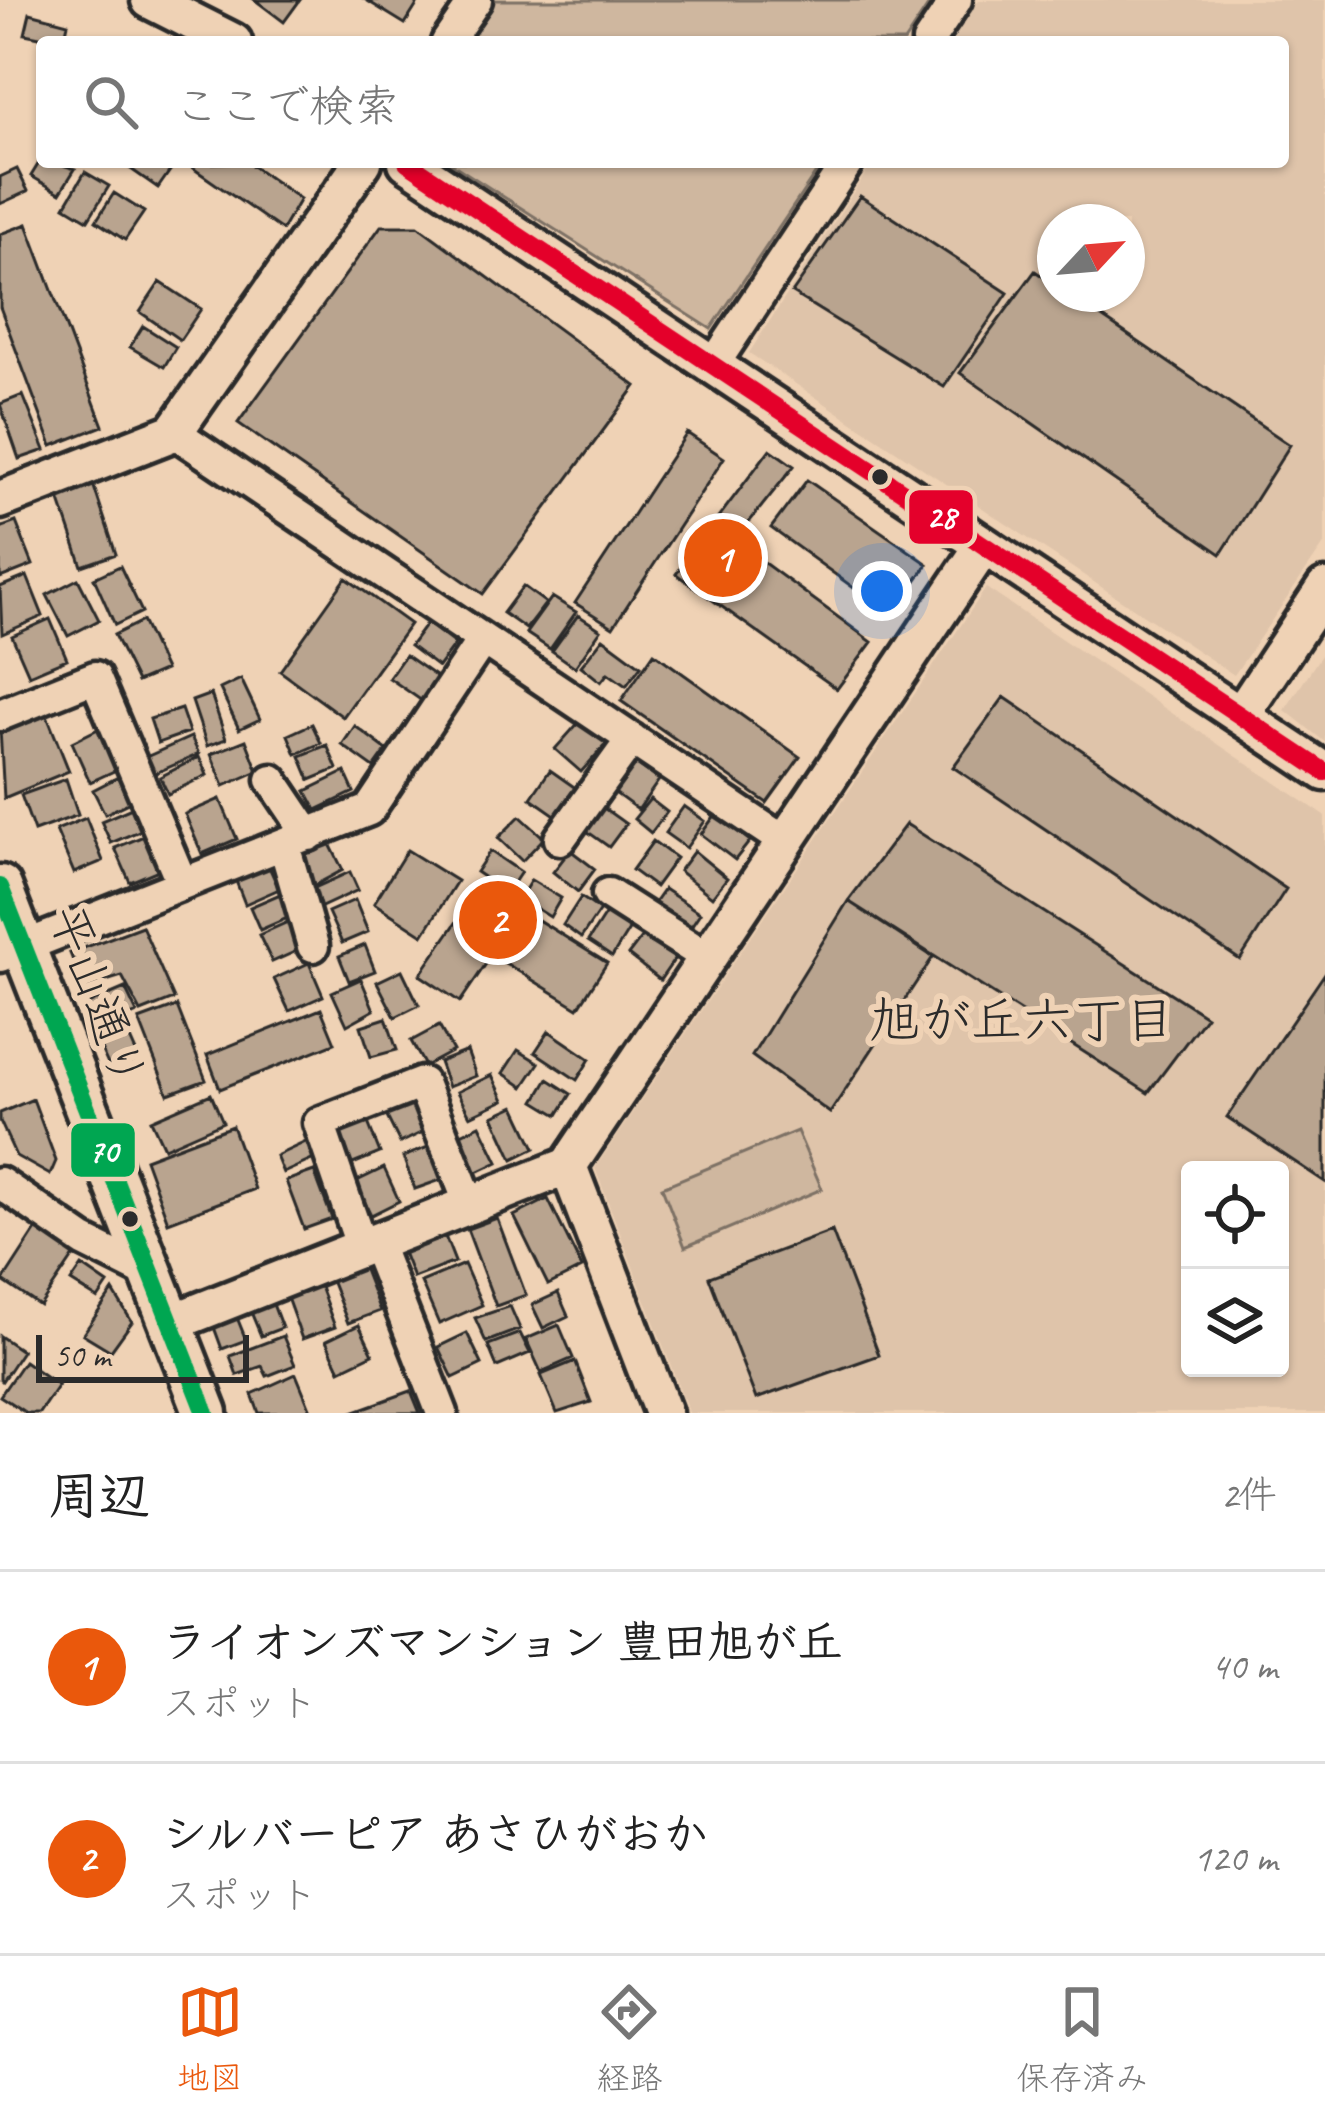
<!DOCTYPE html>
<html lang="ja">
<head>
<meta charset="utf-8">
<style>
  body { margin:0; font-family:Caveat,"Klee One",sans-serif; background:#f6f6f6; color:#222 }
  .controls { position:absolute; right:36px; bottom:36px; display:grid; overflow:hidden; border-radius:12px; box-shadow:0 3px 9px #0004 }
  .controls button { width:108px; height:108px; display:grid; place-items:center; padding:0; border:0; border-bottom:3px solid #e0e0e0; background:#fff; color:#222; font:60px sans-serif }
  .compass { position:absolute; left:1037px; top:204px; width:108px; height:108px; border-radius:50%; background:#fff; box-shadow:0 3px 9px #0004; rotate:64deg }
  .scale { position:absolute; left:36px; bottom:30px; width:213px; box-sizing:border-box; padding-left:12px; border:6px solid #2b2b2b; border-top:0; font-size:33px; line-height:42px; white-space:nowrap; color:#2b2b2b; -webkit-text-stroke:9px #efd2b5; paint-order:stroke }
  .you { position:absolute; left:882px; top:591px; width:42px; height:42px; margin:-30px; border:9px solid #fff; border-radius:50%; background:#1a73e8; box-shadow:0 0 0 18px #1a73e833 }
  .badge { display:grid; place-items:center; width:78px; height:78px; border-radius:50%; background:#ea580c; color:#fff; font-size:39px; font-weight:700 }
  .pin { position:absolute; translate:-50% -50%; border:6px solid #fff; box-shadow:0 3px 12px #0006 }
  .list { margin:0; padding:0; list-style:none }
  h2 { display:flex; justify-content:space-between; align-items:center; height:156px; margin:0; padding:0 48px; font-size:51px }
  h2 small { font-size:39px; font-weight:400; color:#767676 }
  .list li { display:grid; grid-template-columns:78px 1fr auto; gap:36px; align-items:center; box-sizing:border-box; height:192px; padding:0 48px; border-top:3px solid #e0e0e0 }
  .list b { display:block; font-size:45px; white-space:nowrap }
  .list p { margin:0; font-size:39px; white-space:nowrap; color:#767676 }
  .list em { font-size:39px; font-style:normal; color:#767676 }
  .icon { flex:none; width:66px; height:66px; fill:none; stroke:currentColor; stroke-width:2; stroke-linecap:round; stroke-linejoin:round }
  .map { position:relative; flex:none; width:1325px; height:1413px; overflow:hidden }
  .search { position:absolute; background:#fff; box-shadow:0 3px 9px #0004; left:36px; right:36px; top:36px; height:132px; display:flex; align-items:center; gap:30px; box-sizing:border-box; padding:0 42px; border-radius:12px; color:#767676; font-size:45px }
  .sheet { height:540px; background:#fff }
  nav { display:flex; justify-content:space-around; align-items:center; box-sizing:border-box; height:168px; border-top:3px solid #e0e0e0; background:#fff; font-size:33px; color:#767676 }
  nav a { display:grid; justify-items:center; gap:6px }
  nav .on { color:#ea580c }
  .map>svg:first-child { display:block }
</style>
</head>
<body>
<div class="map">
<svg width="1325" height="1413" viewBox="0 0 1325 1413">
  <rect width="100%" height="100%" fill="#efd2b5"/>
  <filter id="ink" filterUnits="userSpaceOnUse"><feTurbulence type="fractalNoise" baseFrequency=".00833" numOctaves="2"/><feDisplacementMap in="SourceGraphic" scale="24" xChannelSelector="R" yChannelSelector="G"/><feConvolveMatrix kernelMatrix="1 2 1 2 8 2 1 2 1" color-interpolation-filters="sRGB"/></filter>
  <g filter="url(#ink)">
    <path fill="#dfc4aa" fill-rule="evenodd" d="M979,0h346v543l-91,132 -485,-322 124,-191h410v-120h-331zM1055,222h72v72h-72z
      M986,588l339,228v597h-636l-94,-245zM1190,1170h90v198h-90z
      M1325,649v93l-40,-32z"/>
    <path fill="#cfb79f" stroke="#7d7165" stroke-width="3" d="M492,0h440l-28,42h-443z
      M449,162h374l-112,167z
      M797,1131l25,58 -137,58 -23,-60z"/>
    <path fill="#b9a48f" stroke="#2b2b2b" stroke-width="3" d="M255,0h45l-16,22z
      M366,0h54l-15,24z
      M30,13l38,10 -4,19 -39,-8z
      M42,158l33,11 -15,24 -29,-17z
      M131,162h45l-18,26 -30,-21z
      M247,162l53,37 -18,31 -95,-66z
      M17,169l11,22 -28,13v-27z
      M85,172l24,14 -21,34 -23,-14z
      M114,193l30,19 -19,28 -29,-19z
      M860,196l148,97 -64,94 -152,-94z
      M27,224l76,202 -51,20 -52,-139v-73z
      M381,226h37l218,160 -153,208 -245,-171z
      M1035,271l20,14v9h13l222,151 -69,109 -261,-181z
      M160,282l41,27 -21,31 -40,-28z
      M143,326l33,21 -12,20 -34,-20z
      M23,395l22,55 -26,9 -19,-55z
      M687,433l37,25 -111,169 -38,-24z
      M770,449l24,17 -60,75 138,101 -35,47 -161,-115z
      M807,480l121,84 -37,51 -120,-87z
      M93,484l23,70 -34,12 -24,-71z
      M16,522l17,43 -33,13v-50z
      M120,566l22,46 -27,13 -21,-47z
      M27,576l16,40 -41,18 -2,-47z
      M346,578l64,46 -67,93 -63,-46z
      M78,579l21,41 -31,16 -21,-41z
      M523,586l23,17 -20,26 -23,-16z
      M552,597l24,15 -26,37 -24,-16z
      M578,615l23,15 -26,37 -23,-16z
      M50,619l17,40 -38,16 -17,-39z
      M142,621l23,49 -28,12 -23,-47z
      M427,623l28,21 -17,23 -28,-21z
      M603,638l38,28 -15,20 -18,-13 -7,9 -20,-16z
      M654,653l146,104 -33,46 -146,-102z
      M405,655l33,23 -16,23 -33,-23z
      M241,679l19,40 -21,10 -19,-40z
      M211,694l15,45 -19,7 -15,-45z
      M1004,697l282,192 -46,71 -287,-193z
      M181,709l8,23 -31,11 -8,-24z
      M45,711l24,60 -65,27 -4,-69z
      M580,721l26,23 -25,28 -26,-23z
      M312,724l9,19 -25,11 -8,-19z
      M355,726l32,24 -13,18 -32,-23z
      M98,729l18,41 -26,12 -18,-40z
      M191,737l8,17 -48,21 -7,-17z
      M246,740l12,31 -34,15 -13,-32z
      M327,745l10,24 -27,11 -10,-24z
      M199,757l8,18 -39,19 -8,-17z
      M633,761l26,19 -21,30 -26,-19z
      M550,770l27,19 -19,28 -27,-19z
      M345,772l9,20 -38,18 -10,-19z
      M120,776l12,25 -27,13 -12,-24z
      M66,779l12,36 -44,16 -13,-36z
      M220,799l17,40 -35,15 -17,-40z
      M650,799l17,13 -16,21 -17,-14z
      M598,804l28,20 -17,23 -28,-20z
      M684,806l21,15 -19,27 -21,-15z
      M134,807l10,22 -33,14 -10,-22z
      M716,814l34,27 -15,19 -34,-26z
      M520,816l24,22 -22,23 -24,-23z
      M86,818l17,43 -29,12 -18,-43z
      M906,824l300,192 -58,77 -300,-192z
      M146,835l15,34 -31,13 -15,-34z
      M653,841l23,17 -21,29 -23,-17z
      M329,842l14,28 -30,16 -15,-28z
      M407,850l50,31 -34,54 -49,-32z
      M570,850l25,19 -17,23 -25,-20z
      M490,851l31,21 -14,21 -31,-21z
      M694,851l33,27 -15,19 -33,-26z
      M269,867l10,22 -34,15 -9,-23z
      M350,872l8,18 -41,19 -9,-18z
      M531,880l30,18 -11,19 -30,-19z
      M482,885l125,78 -29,45 -86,-53 -32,47 -40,-27z
      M664,889l36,24 -14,21 -36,-25z
      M280,894l10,23 -30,13 -10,-23z
      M581,897l19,13 -19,28 -18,-13z
      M355,900l13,32 -26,11 -14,-31z
      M848,901l85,56 -103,156 -78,-57z
      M608,910l24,15 -20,32 -24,-16z
      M288,922l13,27 -29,13 -13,-27z
      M142,926l32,73 -33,13 -19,-36 -38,12 -14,-35z
      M644,934l32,23 -16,23 -32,-25z
      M365,945l10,26 -26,10 -10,-25z
      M309,963l14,33 -34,15 -15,-32z
      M402,970l17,35 -24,12 -18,-35z
      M1325,973v209l-98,-65z
      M361,979l13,31 -27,15 -15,-33z
      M125,988l12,25 -42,19 -12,-26z
      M177,1006l29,74 -38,14 -29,-74z
      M321,1009l14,34 -115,46 -13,-34z
      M386,1018l11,32 -26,7 -10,-31z
      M124,1025l15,34 -28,12 -15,-33z
      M439,1026l14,25 -28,15 -14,-25z
      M549,1031l41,28 -13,21 -42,-28z
      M518,1050l21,13 -16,24 -20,-14z
      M467,1051l9,25 -28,11 -9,-25z
      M492,1075l12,25 -34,16 -13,-24z
      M548,1079l23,15 -13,21 -23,-14z
      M211,1094l12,28 -59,26 -13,-28z
      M414,1094l17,34 -31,15 -17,-34z
      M33,1099l23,62 -6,14 -34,-19 -16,-35v-8z
      M515,1106l20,42 -22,11 -20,-43z
      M365,1115l15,38 -32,13 -16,-38z
      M480,1125l18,37 -25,12 -18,-37z
      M232,1126l23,63 -87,33 -23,-63z
      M308,1141l8,17 -33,15 -7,-17z
      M433,1145l13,33 -31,11 -12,-32z
      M384,1168l15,33 -28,14 -16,-33z
      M314,1171l18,48 -28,10 -18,-48z
      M548,1199l34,69 -34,17 -34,-69z
      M497,1218l29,77 -30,11 -29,-77z
      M441,1226l14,36 -42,16 -14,-36z
      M38,1227l38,26 -36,53 -37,-25z
      M832,1231l47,124 -123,44 -47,-122z
      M357,1252l23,59 -32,12 -23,-58z
      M464,1264l18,41 -43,19 -18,-42z
      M82,1266l26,18 -10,15 -27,-17z
      M315,1273l20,54 -33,12 -20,-55z
      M113,1291l19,31 -21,29 -28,-17z
      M268,1291l14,37 -21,8 -15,-36z
      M558,1293l10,23 -25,12 -11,-23z
      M510,1306l10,23 -34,13 -11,-24z
      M234,1310l12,30 -24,9 -11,-30z
      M359,1325l14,29 -33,16 -14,-29z
      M559,1325l14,33 -32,14 -15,-33z
      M467,1333l15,31 -29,14 -15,-31z
      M520,1333l10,20 -33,14 -9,-22z
      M0,1336l22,15 -20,30 -2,-2z
      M283,1336l12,29 -28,11 -5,-10 -25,9 -7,-19z
      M24,1361l34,24 -19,28h-13l-26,-17z
      M575,1361l16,41 -34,11 -16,-38z
      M296,1374l16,39h-53l-7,-19z
      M411,1391l9,22h-70z"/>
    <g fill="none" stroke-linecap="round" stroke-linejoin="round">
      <defs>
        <path id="minor" d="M447,42l29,-42
          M928,42l28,-42
          M714,364l134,-202
          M174,432l611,410
          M0,715l95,-38 87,206
          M272,780l37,55
          M560,839l72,-100
          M284,845l29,101
          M608,894l100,64
          M0,956l369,-146 112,-168
          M0,1183l84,58 68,34
          M375,1242l67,171
          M362,1248l-43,-125 103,-40 48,122"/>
        <path id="tertiary" d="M150,0l83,42
          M407,162l918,610
          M0,500l174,-68 189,-270
          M1241,715l84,-127
          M568,1166l95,247
          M171,1323l397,-157 414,-618"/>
        <path id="secondary" d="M0,887l206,526"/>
      </defs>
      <use href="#minor" stroke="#2b2b2b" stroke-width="39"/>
      <use href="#tertiary" stroke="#2b2b2b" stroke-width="45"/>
      <use href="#secondary" stroke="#2b2b2b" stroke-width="51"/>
      <use href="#minor" stroke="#efd2b5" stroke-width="30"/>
      <use href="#tertiary" stroke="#efd2b5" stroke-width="36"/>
      <use href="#secondary" stroke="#efd2b5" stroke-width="42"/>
      <defs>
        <path id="bus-1" d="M407,162l918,610"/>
        <path id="bus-2" d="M0,887l206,526"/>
      </defs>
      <use href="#bus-1" stroke="#efd2b5" stroke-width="27"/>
      <use href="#bus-2" stroke="#efd2b5" stroke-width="27"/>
      <use href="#bus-1" stroke="#e4002b" stroke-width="18"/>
      <use href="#bus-2" stroke="#00a651" stroke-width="18"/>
    </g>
  </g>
  <g fill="#2b2b2b" stroke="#efd2b5" stroke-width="4.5">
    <circle cx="880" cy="477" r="10"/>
    <circle cx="130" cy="1219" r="10"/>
  </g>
  <g text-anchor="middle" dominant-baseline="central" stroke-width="12" stroke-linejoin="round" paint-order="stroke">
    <g font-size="48" fill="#2b2b2b" stroke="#efd2b5">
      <text transform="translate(98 997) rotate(69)">平山通り</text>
    </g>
    <g font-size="51" fill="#2b2b2b" stroke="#efd2b5">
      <text x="1022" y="1020">旭が丘六丁目</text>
    </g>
  </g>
  <g stroke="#efd2b5" stroke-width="4.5">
    <rect x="907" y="488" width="68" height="58" rx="12" fill="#e4002b"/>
    <rect x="69" y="1121" width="68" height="58" rx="12" fill="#00a651"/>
  </g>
  <g font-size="33" text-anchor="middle" font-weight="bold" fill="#fff">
    <text x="941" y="528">28</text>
    <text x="103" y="1162">70</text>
  </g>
</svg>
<div class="controls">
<button><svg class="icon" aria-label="locate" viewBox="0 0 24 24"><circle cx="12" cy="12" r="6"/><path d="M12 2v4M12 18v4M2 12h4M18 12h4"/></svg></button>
<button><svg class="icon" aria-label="layers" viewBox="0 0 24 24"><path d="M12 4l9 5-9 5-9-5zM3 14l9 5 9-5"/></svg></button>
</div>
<svg class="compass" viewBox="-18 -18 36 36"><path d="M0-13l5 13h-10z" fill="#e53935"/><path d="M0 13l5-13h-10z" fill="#767676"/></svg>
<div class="scale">50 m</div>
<div class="you"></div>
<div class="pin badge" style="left:723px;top:558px">1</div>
<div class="pin badge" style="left:498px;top:920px">2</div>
<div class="search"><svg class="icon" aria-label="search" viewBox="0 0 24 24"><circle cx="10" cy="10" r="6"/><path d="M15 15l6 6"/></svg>ここで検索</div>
</div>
<section class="sheet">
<h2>周辺<small>2件</small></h2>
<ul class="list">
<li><span class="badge">1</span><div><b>ライオンズマンション 豊田旭が丘</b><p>スポット</p></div><em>40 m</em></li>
<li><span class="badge">2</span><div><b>シルバーピア あさひがおか</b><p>スポット</p></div><em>120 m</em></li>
</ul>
</section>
<nav>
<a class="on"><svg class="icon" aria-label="map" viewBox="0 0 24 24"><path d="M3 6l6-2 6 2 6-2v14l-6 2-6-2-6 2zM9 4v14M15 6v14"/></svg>地図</a>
<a><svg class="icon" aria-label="directions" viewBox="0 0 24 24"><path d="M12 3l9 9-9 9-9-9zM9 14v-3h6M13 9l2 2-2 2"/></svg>経路</a>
<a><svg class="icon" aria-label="saved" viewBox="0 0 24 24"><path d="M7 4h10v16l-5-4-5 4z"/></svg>保存済み</a>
</nav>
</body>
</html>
